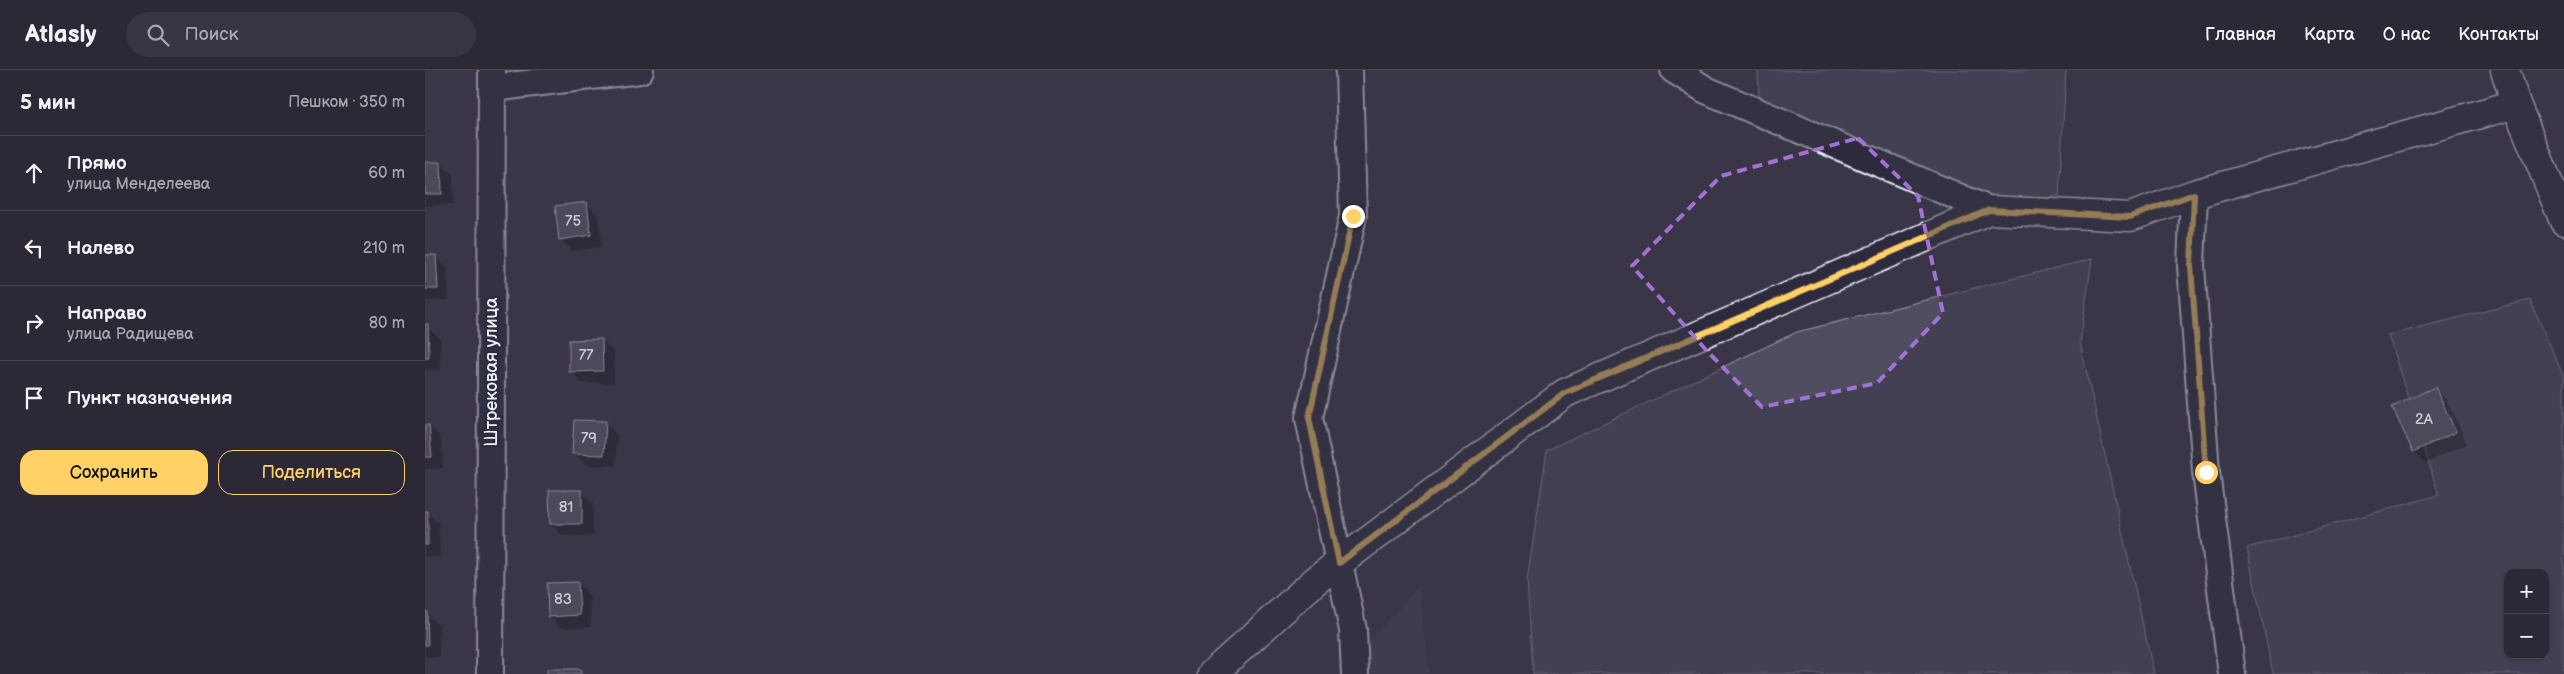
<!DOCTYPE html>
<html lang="ru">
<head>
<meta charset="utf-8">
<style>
  body { margin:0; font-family:"Balsamiq Sans",sans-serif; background:#383442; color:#f1f3f6 }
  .controls { position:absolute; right:15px; bottom:15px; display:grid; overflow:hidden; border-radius:10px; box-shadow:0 1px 4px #0004 }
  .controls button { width:45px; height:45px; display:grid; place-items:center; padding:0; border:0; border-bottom:1px solid #484451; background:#2c2836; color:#f1f3f6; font:25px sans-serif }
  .stop { position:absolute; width:15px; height:15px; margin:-11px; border:4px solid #ffd166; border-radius:50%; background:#fff }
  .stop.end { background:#ffd166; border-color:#fff; box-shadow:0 1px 5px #0008 }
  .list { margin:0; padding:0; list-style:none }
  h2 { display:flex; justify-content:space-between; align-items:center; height:65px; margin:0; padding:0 20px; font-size:21px }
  h2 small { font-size:16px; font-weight:400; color:#a6a6ad }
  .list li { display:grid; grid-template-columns:32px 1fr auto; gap:15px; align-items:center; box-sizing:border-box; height:75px; padding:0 20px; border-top:1px solid #484451 }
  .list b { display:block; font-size:19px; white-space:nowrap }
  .list p { margin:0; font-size:16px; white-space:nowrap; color:#a6a6ad }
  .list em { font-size:16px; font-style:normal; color:#a6a6ad }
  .actions { display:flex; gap:10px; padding:15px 20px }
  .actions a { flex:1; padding:11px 0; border:1px solid #ffd166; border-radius:15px; text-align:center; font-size:18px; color:#ffd166 }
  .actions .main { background:#ffd166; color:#111 }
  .icon { flex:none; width:28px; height:28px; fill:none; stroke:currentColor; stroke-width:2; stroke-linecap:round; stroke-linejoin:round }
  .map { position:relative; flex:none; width:2139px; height:604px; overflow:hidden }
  header { display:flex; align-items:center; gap:30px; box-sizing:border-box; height:70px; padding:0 25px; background:#2c2836; border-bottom:1px solid #484451 }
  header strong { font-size:24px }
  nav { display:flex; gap:28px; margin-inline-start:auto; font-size:18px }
  .search { width:350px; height:45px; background:#383442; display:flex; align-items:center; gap:12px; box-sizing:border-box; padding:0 18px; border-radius:28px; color:#a6a6ad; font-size:19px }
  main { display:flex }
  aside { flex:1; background:#2c2836 }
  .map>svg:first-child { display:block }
</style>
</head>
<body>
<header>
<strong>Atlasly</strong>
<div class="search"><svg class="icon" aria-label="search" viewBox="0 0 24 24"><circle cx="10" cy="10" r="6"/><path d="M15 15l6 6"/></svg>Поиск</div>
<nav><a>Главная</a><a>Карта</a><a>О нас</a><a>Контакты</a></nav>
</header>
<main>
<aside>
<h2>5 мин<small>Пешком · 350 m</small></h2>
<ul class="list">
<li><svg class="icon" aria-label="ahead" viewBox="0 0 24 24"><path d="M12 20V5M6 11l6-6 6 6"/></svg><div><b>Прямо</b><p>улица Менделеева</p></div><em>60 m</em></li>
<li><svg class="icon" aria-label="left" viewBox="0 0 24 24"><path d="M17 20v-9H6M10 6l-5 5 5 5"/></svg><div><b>Налево</b></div><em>210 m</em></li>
<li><svg class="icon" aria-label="right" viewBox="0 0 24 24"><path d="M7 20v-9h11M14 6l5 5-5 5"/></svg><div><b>Направо</b><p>улица Радищева</p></div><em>80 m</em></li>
<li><svg class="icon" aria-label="arrive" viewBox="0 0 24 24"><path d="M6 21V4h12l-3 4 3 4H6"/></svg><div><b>Пункт назначения</b></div></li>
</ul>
<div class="actions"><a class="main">Сохранить</a><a>Поделиться</a></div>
</aside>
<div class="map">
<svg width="2139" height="604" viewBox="0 0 2139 604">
  <rect width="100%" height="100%" fill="#3a3648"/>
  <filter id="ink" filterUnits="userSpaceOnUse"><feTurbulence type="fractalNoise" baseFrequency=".02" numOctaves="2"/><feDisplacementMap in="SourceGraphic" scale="10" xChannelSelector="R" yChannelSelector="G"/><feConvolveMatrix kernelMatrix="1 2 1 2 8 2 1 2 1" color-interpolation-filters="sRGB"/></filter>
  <g filter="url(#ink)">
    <path fill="#464354" d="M994,516l10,88h-91z"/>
    <path fill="#504e5f" stroke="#9ca0ac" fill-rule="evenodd" d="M1333,0h308l-7,126 -85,16 -215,-116z
      M1667,189l-12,84 74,331h-621l-6,-94 20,-130 250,-118z
      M2105,230l34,77v297h-291l-26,-126 192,-53 -51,-160zM2083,503h37v82h-37z"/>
    <path fill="#0007" d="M0,93h16l12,12v30l-28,1z
      M161,133l12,12 4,32 -30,4 -12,-12z
      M0,186h10l12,12 2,32 -24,1z
      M0,256l15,12 1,32h-16z
      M177,271l12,11v31h-32l-12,-12z
      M2010,318l12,12 20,44 -41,19 -12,-12z
      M180,352l12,12 -1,32 -30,-1 -12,-12z
      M0,356h4l12,12 2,30 -18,1z
      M156,422l12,11v33h-30l-12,-12z
      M0,442l14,12 1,33h-15z
      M153,513l12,12 1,32 -30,1 -12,-12z
      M0,543l14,12v32h-14z"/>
    <path fill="#636171" stroke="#e8f1f8" d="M0,92h16l1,32h-17z
      M162,132l4,33 -32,5 -4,-34z
      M0,185h11l2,34h-13z
      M0,254h3l1,34h-4z
      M177,269l1,32 -34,1v-32z
      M2010,317l21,45 -43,20 -21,-45z
      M149,350l32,1 -2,34 -32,-1z
      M0,355h4l3,32h-7z
      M124,420h33v34h-32z
      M0,441h3v34h-3z
      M153,512l2,33 -32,2 -1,-34z
      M0,541h2l1,34h-3z
      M122,599h34v5h-34z"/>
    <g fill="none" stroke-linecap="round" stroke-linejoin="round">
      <defs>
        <path id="street" d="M924,0l4,146 -44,202 44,212 2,44
          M1249,0l32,20 283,120
          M67,18l148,-18
          M1769,124l-3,72 15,206 26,202
          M65,604l2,-604"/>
        <path id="secondary" d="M2080,0l11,34 48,117
          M787,604l103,-93 250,-188 424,-183 141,7 64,-23 322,-90"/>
      </defs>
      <use href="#street" stroke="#e8f1f8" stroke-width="30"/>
      <use href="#secondary" stroke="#e8f1f8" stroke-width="31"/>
      <use href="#street" stroke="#2f2a3d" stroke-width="26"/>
      <use href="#secondary" stroke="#2f2a3d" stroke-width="28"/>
    </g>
  </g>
  <g fill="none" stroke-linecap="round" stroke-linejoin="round" filter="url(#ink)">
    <path stroke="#ffd166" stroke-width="6" d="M928,146l-44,202 30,145 226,-170 424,-183 141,7 64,-23 -3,72 15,206"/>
  </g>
  <path d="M0 0H2139V604H0ZM1433,68l60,58 25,117 -66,70 -115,24 -55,-56 -75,-85 89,-90z" fill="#3a3648" fill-opacity=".55" fill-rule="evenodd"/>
  <path fill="none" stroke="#a171d3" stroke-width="4" stroke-dasharray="10 6" stroke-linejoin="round" d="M1433,68l60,58 25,117 -66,70 -115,24 -55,-56 -75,-85 89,-90z"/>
  <g text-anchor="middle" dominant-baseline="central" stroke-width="5" stroke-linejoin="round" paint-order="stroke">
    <g font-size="15" fill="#c7cdd6">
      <text x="148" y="151">75</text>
      <text x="161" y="285">77</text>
      <text x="1999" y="349">2А</text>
      <text x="164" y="368">79</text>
      <text x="141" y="437">81</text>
      <text x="138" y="529">83</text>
    </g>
    <g font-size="18" fill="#e8f1f8" stroke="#2f2a3d">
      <text transform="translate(66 302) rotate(-90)">Штрековая улица</text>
    </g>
  </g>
</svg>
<div class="controls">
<button>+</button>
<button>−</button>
</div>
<div class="stop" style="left:1781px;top:402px"></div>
<div class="stop end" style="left:928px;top:146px"></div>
</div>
</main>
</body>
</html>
